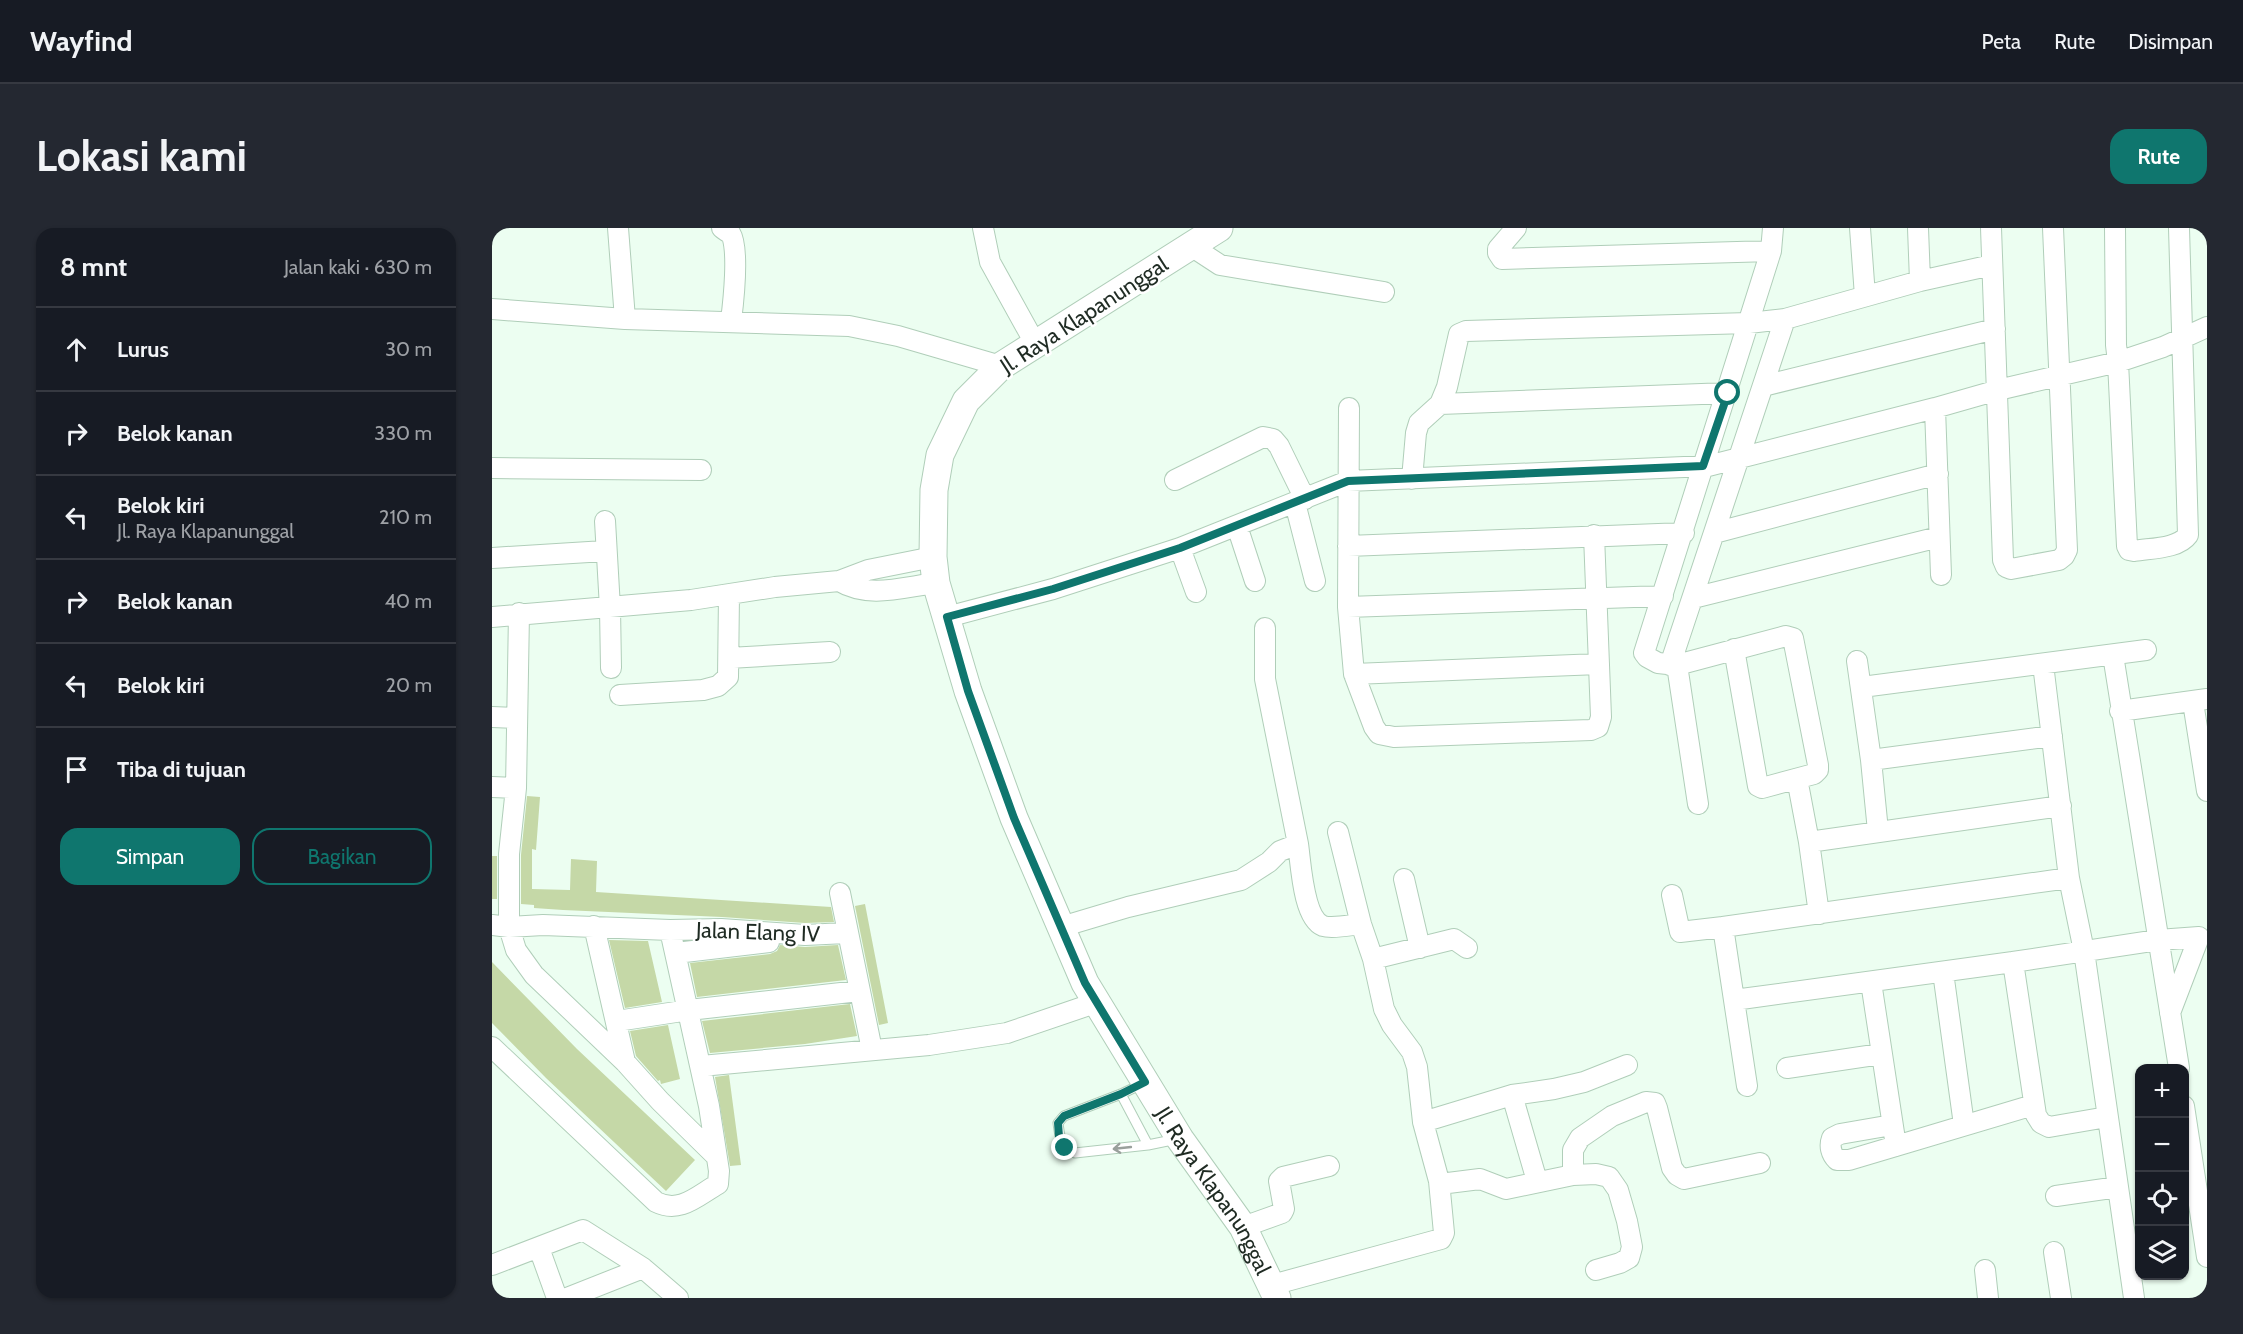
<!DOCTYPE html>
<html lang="id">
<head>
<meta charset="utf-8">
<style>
  body { margin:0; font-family:Cabin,sans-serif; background:#242831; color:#f1f3f6 }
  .controls { position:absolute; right:18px; bottom:18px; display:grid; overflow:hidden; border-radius:12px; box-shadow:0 2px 4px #0004 }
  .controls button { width:54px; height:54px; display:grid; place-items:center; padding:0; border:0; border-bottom:2px solid #363941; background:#171b24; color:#f1f3f6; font:30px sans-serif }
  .stop { position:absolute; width:18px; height:18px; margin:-14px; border:4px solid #0f766e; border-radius:50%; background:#fff }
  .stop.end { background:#0f766e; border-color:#fff; box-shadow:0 2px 6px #0008 }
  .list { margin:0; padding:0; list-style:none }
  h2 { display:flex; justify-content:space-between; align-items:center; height:78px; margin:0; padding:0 24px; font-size:26px }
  h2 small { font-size:20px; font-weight:400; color:#9ea1a6 }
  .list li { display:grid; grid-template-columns:39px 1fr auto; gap:18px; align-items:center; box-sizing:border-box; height:84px; padding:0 24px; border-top:2px solid #363941 }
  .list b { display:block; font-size:22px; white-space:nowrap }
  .list p { margin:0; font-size:20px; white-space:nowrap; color:#9ea1a6 }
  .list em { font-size:20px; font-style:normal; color:#9ea1a6 }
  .actions { display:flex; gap:12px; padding:18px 24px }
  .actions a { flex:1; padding:14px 0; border:2px solid #0f766e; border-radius:18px; text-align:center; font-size:21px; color:#0f766e }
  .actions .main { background:#0f766e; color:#fff }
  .icon { flex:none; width:33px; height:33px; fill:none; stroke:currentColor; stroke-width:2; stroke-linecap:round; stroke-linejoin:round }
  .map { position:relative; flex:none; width:1715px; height:1070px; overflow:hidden; border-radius:18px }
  header { display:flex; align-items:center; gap:36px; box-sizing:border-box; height:84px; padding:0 30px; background:#171b24; border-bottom:2px solid #363941 }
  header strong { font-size:28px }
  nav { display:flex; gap:33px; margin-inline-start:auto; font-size:21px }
  .intro { display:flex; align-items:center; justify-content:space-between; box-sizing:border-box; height:144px; padding:0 36px }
  h1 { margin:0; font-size:42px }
  .button { padding:15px 27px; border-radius:18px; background:#0f766e; color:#fff; font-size:21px; font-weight:700 }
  main { display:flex; gap:36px; padding:0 36px }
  aside { flex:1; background:#171b24; border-radius:18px; box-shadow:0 2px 4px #0004 }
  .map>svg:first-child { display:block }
</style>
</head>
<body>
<header>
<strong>Wayfind</strong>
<nav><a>Peta</a><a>Rute</a><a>Disimpan</a></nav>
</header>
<div class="intro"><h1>Lokasi kami</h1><a class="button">Rute</a></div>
<main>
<aside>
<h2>8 mnt<small>Jalan kaki · 630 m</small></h2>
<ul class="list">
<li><svg class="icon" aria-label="ahead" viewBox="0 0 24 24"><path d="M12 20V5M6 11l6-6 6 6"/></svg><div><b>Lurus</b></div><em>30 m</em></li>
<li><svg class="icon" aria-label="right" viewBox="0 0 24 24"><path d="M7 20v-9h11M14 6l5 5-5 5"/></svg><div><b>Belok kanan</b></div><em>330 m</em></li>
<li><svg class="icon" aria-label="left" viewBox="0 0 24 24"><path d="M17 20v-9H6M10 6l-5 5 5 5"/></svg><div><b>Belok kiri</b><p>Jl. Raya Klapanunggal</p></div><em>210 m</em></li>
<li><svg class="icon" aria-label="right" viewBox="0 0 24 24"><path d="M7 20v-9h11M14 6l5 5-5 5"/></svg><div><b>Belok kanan</b></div><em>40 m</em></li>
<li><svg class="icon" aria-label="left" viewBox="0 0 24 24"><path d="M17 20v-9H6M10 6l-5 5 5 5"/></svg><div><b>Belok kiri</b></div><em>20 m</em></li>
<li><svg class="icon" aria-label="arrive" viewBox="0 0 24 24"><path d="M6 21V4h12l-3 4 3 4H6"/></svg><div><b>Tiba di tujuan</b></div></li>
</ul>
<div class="actions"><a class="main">Simpan</a><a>Bagikan</a></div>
</aside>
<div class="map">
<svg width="1715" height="1070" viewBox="0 0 1715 1070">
  <rect width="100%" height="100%" fill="#ecfef1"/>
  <path fill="#c5d8a7" d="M35,568l13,1 -4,53 -4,-1v40l38,1 1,-31 26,2 -1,31 235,15 3,15 -29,1 -83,-6 -159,-7 -29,-2v-3l-13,-1v-49z
    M0,628h5v43h-5z
    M373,676l23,119 -9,2 -24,-119z
    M117,712l39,1 14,61 -37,6z
    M288,717l25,2 33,-2 8,35 -149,17 -7,-34 80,-9 7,-3z
    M0,734l85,87 118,111 -29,31 -120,-113 -54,-55z
    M358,776l7,32 -52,8 -95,9 -8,-32z
    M176,797l12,54 -19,5 -1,-4 -2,1 -22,-25 -6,-25z
    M237,847l12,90 -11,1 -15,-89z"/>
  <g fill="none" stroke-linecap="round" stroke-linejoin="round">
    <defs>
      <path id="lane" d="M650,856l-21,10 -57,22 -6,7c2,15 2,23 17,30l73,-8 29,-6
        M629,866l27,51"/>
      <path id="street" d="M126,0l7,91
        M230,0c1,1 7,5 8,5 10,12 3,72 1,88
        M491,0l7,34 46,83
        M1024,0l-18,21v4l4,6 269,-8
        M1368,0l5,68
        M1426,0l2,53
        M1499,0l12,332 3,7 5,2 48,-9 5,-4 3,-6 -14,-322
        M1623,0l1,117 2,17 9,184 2,4 5,1c16,-3 44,-2 54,-16l-9,-307
        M699,18l29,19 164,27
        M0,81l133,10 224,7 49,10 103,30
        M1271,158l232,-57
        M948,176l288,-11
        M857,180l-1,199 6,67 20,53 5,7 15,3 197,-7 7,-3 3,-10 -7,-182
        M1443,180l6,167
        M0,240l209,2
        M920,251l4,-46 3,-10 21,-19 7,-17 12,-53 7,-3 283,-8 36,-4 135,-38 72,-16
        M683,252l88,-43 10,2 6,7 26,53
        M803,275l20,78
        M113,293l5,87 1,60
        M745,298l18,55
        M1222,305l224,-59
        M856,318l336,-13
        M688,320l16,44
        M0,330l113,-7
        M347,353c30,18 64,6 97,2
        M1201,370l246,-61
        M856,379l315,-11
        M27,385l-3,175 -7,66v73l7,23 18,25 91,87 35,39 56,55
        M0,389l199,-17 84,-13 64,-6 29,-11 65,-13
        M455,389l106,-28 127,-41 168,-67 360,-15 227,-58 63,-18 120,-28 45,-15 44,-20
        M773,400v51l33,165
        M1242,421l24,137 4,2 52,-14 4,-4v-5l-25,-127 -7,-2 -109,29 -19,-2 -11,-6 -3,-4 127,-402 2,-23
        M1621,427l66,413
        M237,430l101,-6
        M1365,433l14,99 7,71
        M1551,436l26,214 15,73 50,347
        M1178,437l115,-346
        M1185,437l21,139
        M862,446l245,-10
        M1370,459l284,-37
        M128,467l83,-5 15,-4 10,-9 1,-82
        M1701,474l14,89
        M1628,483l87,-12
        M0,489l24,1
        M1379,532l181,-24
        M0,559l24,1
        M1307,561l10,53
        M846,604l23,92 12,35 11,50 8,16 20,27 5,15 6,55 16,59 9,2 32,-4 26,10 67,-14 23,-1 13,3 9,13 9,31 5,26 -3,11 -9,5 -24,7
        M912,651l16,69
        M348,665l32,157
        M1180,667l8,37 43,-5
        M1327,686l-10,-72 252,-36
        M0,697l17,2 34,-2 127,5 51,-1 84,6 41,-2
        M102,698l31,136
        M569,699l67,-20 113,-27 28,-18 11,-11 18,-7c3,20 5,74 25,82 10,3 27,-1 38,-2
        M184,725l93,-11
        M881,731l81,-20 13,9
        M1521,734l-279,38 -11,-73 346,-49
        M1451,744l21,153
        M1379,754l25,164 137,-41
        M1242,772l13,86
        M125,793l72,-11 170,-19
        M0,819l164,155c24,12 41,-6 62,-18l1,-13 -10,-65 -39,-176
        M209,838l228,-21 78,-12 88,-30
        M1295,840l94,-14
        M1020,867l25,86
        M1692,878l23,151
        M1615,889l-58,10 -8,-4 -5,-8 -23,-153 145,-22 41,-3 -29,76
        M931,894l89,-27 42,-6 30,-7 43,-17
        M1400,897l-52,9 -8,4c-3,8 -1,16 5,22h12l47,-14
        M1081,947v-25l7,-12 32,-22 34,-14 9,1 2,5 15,60 5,7 7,4 76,-16
        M1564,968l62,-9
        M751,999l39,-14 2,-4 -5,-28 4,-4 46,-11
        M47,1020l18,50
        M1562,1024l7,46
        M0,1037l91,-35 60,38 35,30
        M1493,1042l3,28
        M780,1057l169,-46 3,-6 -5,-52
        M75,1070l76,-30"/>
      <g id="secondary">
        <path id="s1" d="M727,0l-218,138 -35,35 -26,54 -6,35 -1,67 3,26 32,108 46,127 71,165 95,156 63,88 34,71"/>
      </g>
    </defs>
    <use href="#lane" stroke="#b0ceb9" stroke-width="11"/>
    <use href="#street" stroke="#b0ceb9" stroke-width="22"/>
    <use href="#secondary" stroke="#b0ceb9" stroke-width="29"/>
    <use href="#lane" stroke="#fff" stroke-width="9"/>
    <use href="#street" stroke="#fff" stroke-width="20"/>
    <use href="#secondary" stroke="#fff" stroke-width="27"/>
  </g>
  <defs><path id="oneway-shaft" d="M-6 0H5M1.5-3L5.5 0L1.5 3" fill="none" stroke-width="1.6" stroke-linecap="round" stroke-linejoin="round" transform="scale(1.5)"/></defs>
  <use stroke="#9aa09c" href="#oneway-shaft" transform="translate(630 920) rotate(174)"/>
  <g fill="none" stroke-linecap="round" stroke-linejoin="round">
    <path stroke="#0f766e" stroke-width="8" d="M573,920l-6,-11 -1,-14 6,-7 57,-22 24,-12 -60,-99 -71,-165 -46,-127 -21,-74 106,-28 127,-41 168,-67 355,-15 25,-73"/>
  </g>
  <g text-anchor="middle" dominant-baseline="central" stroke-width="5" stroke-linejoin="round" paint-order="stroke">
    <g font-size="22" fill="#1f2b23" stroke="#fff">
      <text transform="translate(592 87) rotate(-33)">Jl. Raya Klapanunggal</text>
      <text transform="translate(266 704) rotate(2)">Jalan Elang IV</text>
      <text stroke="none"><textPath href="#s1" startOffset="1168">Jl. Raya Klapanunggal</textPath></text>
    </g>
  </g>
</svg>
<div class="controls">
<button>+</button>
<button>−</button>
<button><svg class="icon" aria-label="locate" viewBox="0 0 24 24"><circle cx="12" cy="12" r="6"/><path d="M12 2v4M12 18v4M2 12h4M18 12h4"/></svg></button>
<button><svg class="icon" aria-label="layers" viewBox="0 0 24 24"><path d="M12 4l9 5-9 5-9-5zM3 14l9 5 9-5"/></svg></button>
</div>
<div class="stop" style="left:1236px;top:165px"></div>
<div class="stop end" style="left:573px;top:920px"></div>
</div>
</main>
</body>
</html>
